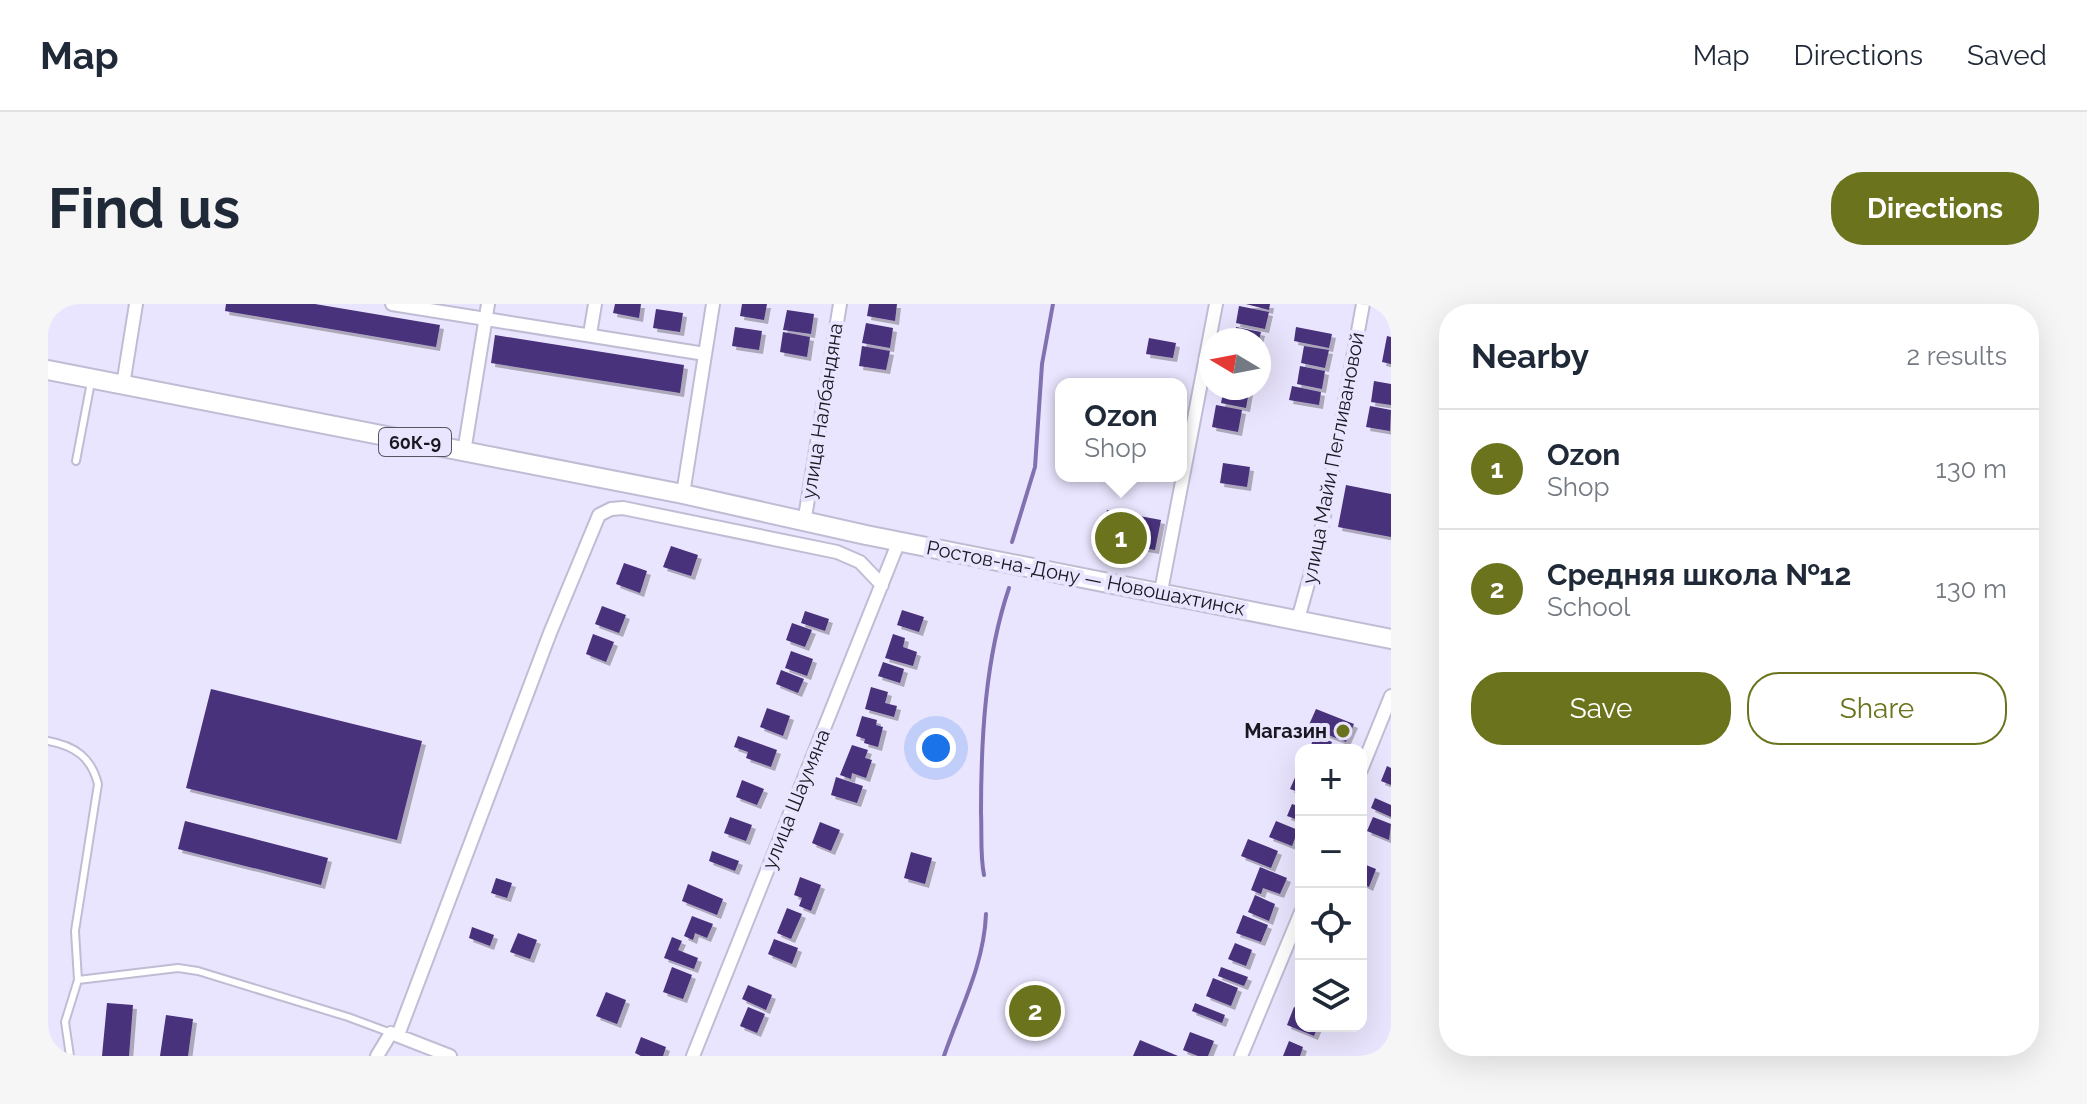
<!DOCTYPE html>
<html lang="en">
<head>
<meta charset="utf-8">
<style>
  body { margin:0; font-family:Raleway,sans-serif; background:#f6f6f7; color:#1f2937 }
  .controls { position:absolute; right:24px; bottom:24px; display:grid; overflow:hidden; border-radius:16px; box-shadow:0 8px 32px #0002 }
  .controls button { width:72px; height:72px; display:grid; place-items:center; padding:0; border:0; border-bottom:2px solid #e0e1e3; background:#fff; color:#1f2937; font:40px sans-serif }
  .compass { position:absolute; left:1151px; top:24px; width:72px; height:72px; border-radius:50%; background:#fff; box-shadow:0 8px 32px #0002; rotate:280deg }
  .you { position:absolute; left:888px; top:444px; width:28px; height:28px; margin:-20px; border:6px solid #fff; border-radius:50%; background:#1a73e8; box-shadow:0 0 0 12px #1a73e833 }
  .badge { display:grid; place-items:center; width:52px; height:52px; border-radius:50%; background:#6b731c; color:#fff; font-size:26px; font-weight:700 }
  .pin { position:absolute; translate:-50% -50%; border:4px solid #fff; box-shadow:0 2px 8px #0006 }
  .popup { position:absolute; left:1007px; top:74px; width:132px; height:104px; box-sizing:border-box; display:grid; place-content:center; border-radius:16px; background:#fff; filter:drop-shadow(0 2px 6px #0005); font-size:26px; white-space:nowrap; color:#747a83 }
  .popup b { font-size:30px; color:#1f2937 }
  .popup::after { content:''; position:absolute; left:50%; top:100%; margin-left:-16px; border:16px solid transparent; border-top-color:#fff }
  .list { margin:0; padding:0; list-style:none }
  h2 { display:flex; justify-content:space-between; align-items:center; height:104px; margin:0; padding:0 32px; font-size:34px }
  h2 small { font-size:26px; font-weight:400; color:#747a83 }
  .list li { display:grid; grid-template-columns:52px 1fr auto; gap:24px; align-items:center; box-sizing:border-box; height:120px; padding:0 32px; border-top:2px solid #e0e1e3 }
  .list b { display:block; font-size:30px; white-space:nowrap }
  .list p { margin:0; font-size:26px; white-space:nowrap; color:#747a83 }
  .list em { font-size:26px; font-style:normal; color:#747a83 }
  .actions { display:flex; gap:16px; padding:24px 32px }
  .actions a { flex:1; padding:18px 0; border:2px solid #6b731c; border-radius:32px; text-align:center; font-size:28px; color:#6b731c }
  .actions .main { background:#6b731c; color:#fff }
  .icon { flex:none; width:44px; height:44px; fill:none; stroke:currentColor; stroke-width:2; stroke-linecap:round; stroke-linejoin:round }
  .map { position:relative; flex:none; width:1343px; height:752px; overflow:hidden; border-radius:32px }
  header { display:flex; align-items:center; gap:48px; box-sizing:border-box; height:112px; padding:0 40px; background:#fff; border-bottom:2px solid #e0e1e3 }
  header strong { font-size:38px }
  nav { display:flex; gap:44px; margin-inline-start:auto; font-size:28px }
  .intro { display:flex; align-items:center; justify-content:space-between; box-sizing:border-box; height:192px; padding:0 48px }
  h1 { margin:0; font-size:56px }
  .button { padding:20px 36px; border-radius:32px; background:#6b731c; color:#fff; font-size:28px; font-weight:700 }
  main { display:flex; gap:48px; padding:0 48px }
  aside { flex:1; background:#fff; border-radius:32px; box-shadow:0 8px 32px #0002 }
  .map>svg:first-child { display:block }
</style>
</head>
<body>
<header>
<strong>Map</strong>
<nav><a>Map</a><a>Directions</a><a>Saved</a></nav>
</header>
<div class="intro"><h1>Find us</h1><a class="button">Directions</a></div>
<main>
<div class="map">
<svg width="1343" height="752" viewBox="0 0 1343 752">
  <defs>
    <filter id="shadow"><feDropShadow dx="4" dy="4" stdDeviation="0" flood-color="#0004"/></filter>
  </defs>
  <rect width="100%" height="100%" fill="#eae5fe"/>
  <g fill="none" stroke-linecap="round" stroke-linejoin="round">
    <path stroke="#8171b0" stroke-width="4" d="M964,238l23,-75 7,-103 11,-60
      M936,571c-4,-20 -2,-41 -3,-62 0,-74 4,-154 28,-225
      M896,752c16,-47 40,-91 42,-142"/>
  </g>
  <path fill="#48307b" filter="url(#shadow)" d="M178,0h89l125,21 -4,22 -211,-36z
    M567,0h26l-2,14 -26,-5z
    M694,0h25l-3,16 -24,-4z
    M821,0h28l-2,17 -28,-5z
    M1198,0h24l-1,6z
    M1191,2l30,6 -4,17 -29,-6z
    M608,5l27,4 -3,19 -27,-4z
    M739,6l27,4 -3,20 -28,-4z
    M818,19l27,5 -3,20 -28,-5z
    M687,23l27,4 -3,19 -27,-4z
    M1188,23l25,5 -2,8h-26z
    M1248,23l36,7 -3,14 -35,-7z
    M735,28l27,5 -3,20 -27,-5z
    M447,31l189,30 -4,28 -189,-30z
    M1339,32l4,1v27l-9,-2z
    M1101,34l27,5 -3,15 -27,-4z
    M814,42l28,5 -4,19 -27,-4z
    M1256,42l25,4 -4,18 -24,-5z
    M1252,62l25,5 -3,18 -25,-5z
    M1326,77l17,3v21l-20,-3z
    M1244,82l29,6 -2,13 -30,-5z
    M1176,84l25,3 -3,17 -25,-5z
    M1168,101l26,5 -4,22 -26,-5z
    M1322,102l21,4 -1,21 -24,-4z
    M1175,159l27,4 -3,20 -27,-4z
    M1298,181l45,9v43l-53,-10z
    M1059,206l54,10 -6,30 -54,-10z
    M623,242l27,9 -7,21 -28,-9z
    M576,259l23,8 -7,22 -24,-9z
    M554,302l24,9 -7,18 -24,-9z
    M854,306l22,7 -5,15 -22,-7z
    M757,307l24,8 -4,12 -24,-8z
    M744,319l20,7 -7,17 -19,-7z
    M545,330l21,8 -8,20 -20,-8z
    M845,330l12,4 -2,9 14,5 -4,14 -28,-8z
    M743,347l22,8 -6,17 -22,-8z
    M835,358l21,7 -4,14 -22,-7z
    M733,366l23,9 -6,14 -22,-9z
    M823,383l17,5 -3,11 12,3 -3,11 -29,-8z
    M163,385l211,52 -25,99 -211,-52z
    M719,404l23,8 -7,20 -23,-9z
    M1268,405l38,15 -8,18 -38,-15z
    M814,412l15,4 -1,5 7,2 -5,20 -14,-4 1,-4 -9,-3z
    M1267,431l17,7 -3,8 -18,-5z
    M690,432l39,14 -6,17 -25,-9 2,-6 -14,-5z
    M804,441l16,5 -3,8 7,2 -6,18 -14,-5 -1,6 -11,-4z
    M1339,462l4,2v17l-10,-4z
    M1249,469l4,2v18l-11,-4z
    M788,473l27,9 -6,17 -26,-8z
    M694,476l22,9 -7,16 -21,-8z
    M1327,494l16,7v12l-20,-9z
    M1244,500l9,3v14l-14,-5z
    M682,513l22,8 -6,16 -22,-8z
    M1325,513l18,7 -2,16 -22,-9z
    M137,517l143,37 -7,27 -143,-36z
    M1228,517l22,9 -6,16 -23,-9z
    M772,518l20,8 -9,21 -19,-8z
    M1200,535l30,12 -7,17 -30,-12z
    M664,547l27,10 -4,10 -26,-10z
    M863,548l21,6 -7,26 -21,-6z
    M1313,559l15,6 -7,18 -8,-4z
    M1212,563l27,11 -7,16 -17,-6 -2,6 -10,-4z
    M752,573l21,8 -10,26 -12,-5 3,-8 -8,-3z
    M448,574l16,5 -5,15 -16,-5z
    M640,580l35,15 -6,16 -35,-14z
    M1207,591l20,9 -6,17 -21,-9z
    M739,604l15,6 -11,25 -14,-6z
    M1195,611l25,10 -7,17 -25,-9z
    M644,612l21,8 -6,14 -12,-5 -2,7 -9,-4z
    M424,623l22,8 -4,11 -21,-8z
    M470,629l19,7 -7,19 -20,-7z
    M624,633l10,4 -4,9 20,8 -4,11 -30,-11z
    M726,635l24,9 -6,16 -24,-10z
    M1187,639l17,7 -6,16 -18,-7z
    M624,663l20,8 -9,24 -20,-7z
    M1173,663l27,10 -4,9 -26,-10z
    M1165,674l25,10 -7,18 -25,-10z
    M700,681l24,10 -6,15 -24,-11z
    M558,688l20,8 -9,24 -21,-8z
    M59,699l26,2 -4,51h-27z
    M1147,699l30,12 -3,8 -30,-12z
    M700,703l17,7 -8,19 -17,-7z
    M1246,703l7,3v16h17l-4,10 -27,-11z
    M118,711l27,4 -5,37h-28z
    M1142,728l24,9 -6,15h-10l-15,-6z
    M593,733l25,10 -3,9h-22l-6,-3z
    M1092,736l38,16h-45z
    M1241,737l14,6 -3,9h-17z"/>
  <g fill="none" stroke-linecap="round" stroke-linejoin="round">
    <defs>
      <path id="lane" d="M28,157l15,-79
        M0,437c27,5 43,16 50,43l-23,147 3,49 -13,42 5,34
        M30,676l100,-12 20,3 150,46 43,16"/>
      <path id="street" d="M344,0l313,50
        M542,30l5,-30
        M75,81l13,-81
        M416,148l24,-148
        M635,190l30,-190
        M757,213l35,-213
        M1114,282l54,-282
        M1252,308l18,-64 45,-244
        M1313,466l30,-74
        M350,731l152,-402 49,-118 12,-6 12,-1 214,44 23,10 22,23
        M329,752l14,-23 59,23
        M645,752l206,-515
        M1193,752l60,-144"/>
      <path id="primary" d="M0,66l635,124 183,41 525,104"/>
    </defs>
    <use href="#lane" stroke="#c0bcd4" stroke-width="10"/>
    <use href="#street" stroke="#c0bcd4" stroke-width="16"/>
    <use href="#primary" stroke="#c0bcd4" stroke-width="22"/>
    <use href="#lane" stroke="#fff" stroke-width="6"/>
    <use href="#street" stroke="#fff" stroke-width="12"/>
    <use href="#primary" stroke="#fff" stroke-width="18"/>
  </g>
  <circle fill="#6b731c" stroke="#eae5fe" stroke-width="3" cx="1295" cy="427" r="8"/>
  <g text-anchor="middle" dominant-baseline="central" stroke-width="8" stroke-linejoin="round" paint-order="stroke">
    <rect fill="#eae5fe" stroke="#585563" stroke-width="2" x="331" y="124" width="72" height="28" rx="6"/>
    <g font-size="18" font-weight="bold" fill="#191720">
      <text x="367" y="138">60К-9</text>
    </g>
    <g font-size="20" fill="#191720" stroke="#eae5fe">
      <text transform="translate(774 107) rotate(-81)">улица Налбандяна</text>
      <text transform="translate(1285 154) rotate(-79)">улица Майи Пегливановой</text>
      <text transform="translate(1038 274) rotate(11)">Ростов-на-Дону — Новошахтинск</text>
      <text transform="translate(748 495) rotate(-68)">улица Шаумяна</text>
    </g>
    <g font-size="20" font-weight="bold" fill="#191720" stroke="#eae5fe" text-anchor="end">
      <text x="1279" y="427">Магазин</text>
    </g>
  </g>
</svg>
<div class="controls">
<button>+</button>
<button>−</button>
<button><svg class="icon" aria-label="locate" viewBox="0 0 24 24"><circle cx="12" cy="12" r="6"/><path d="M12 2v4M12 18v4M2 12h4M18 12h4"/></svg></button>
<button><svg class="icon" aria-label="layers" viewBox="0 0 24 24"><path d="M12 4l9 5-9 5-9-5zM3 14l9 5 9-5"/></svg></button>
</div>
<svg class="compass" viewBox="-18 -18 36 36"><path d="M0-13l5 13h-10z" fill="#e53935"/><path d="M0 13l5-13h-10z" fill="#747a83"/></svg>
<div class="you"></div>
<div class="pin badge" style="left:1073px;top:234px">1</div>
<div class="popup"><b>Ozon</b>Shop</div>
<div class="pin badge" style="left:987px;top:707px">2</div>
</div>
<aside>
<h2>Nearby<small>2 results</small></h2>
<ul class="list">
<li><span class="badge">1</span><div><b>Ozon</b><p>Shop</p></div><em>130 m</em></li>
<li><span class="badge">2</span><div><b>Средняя школа №12</b><p>School</p></div><em>130 m</em></li>
</ul>
<div class="actions"><a class="main">Save</a><a>Share</a></div>
</aside>
</main>
</body>
</html>
